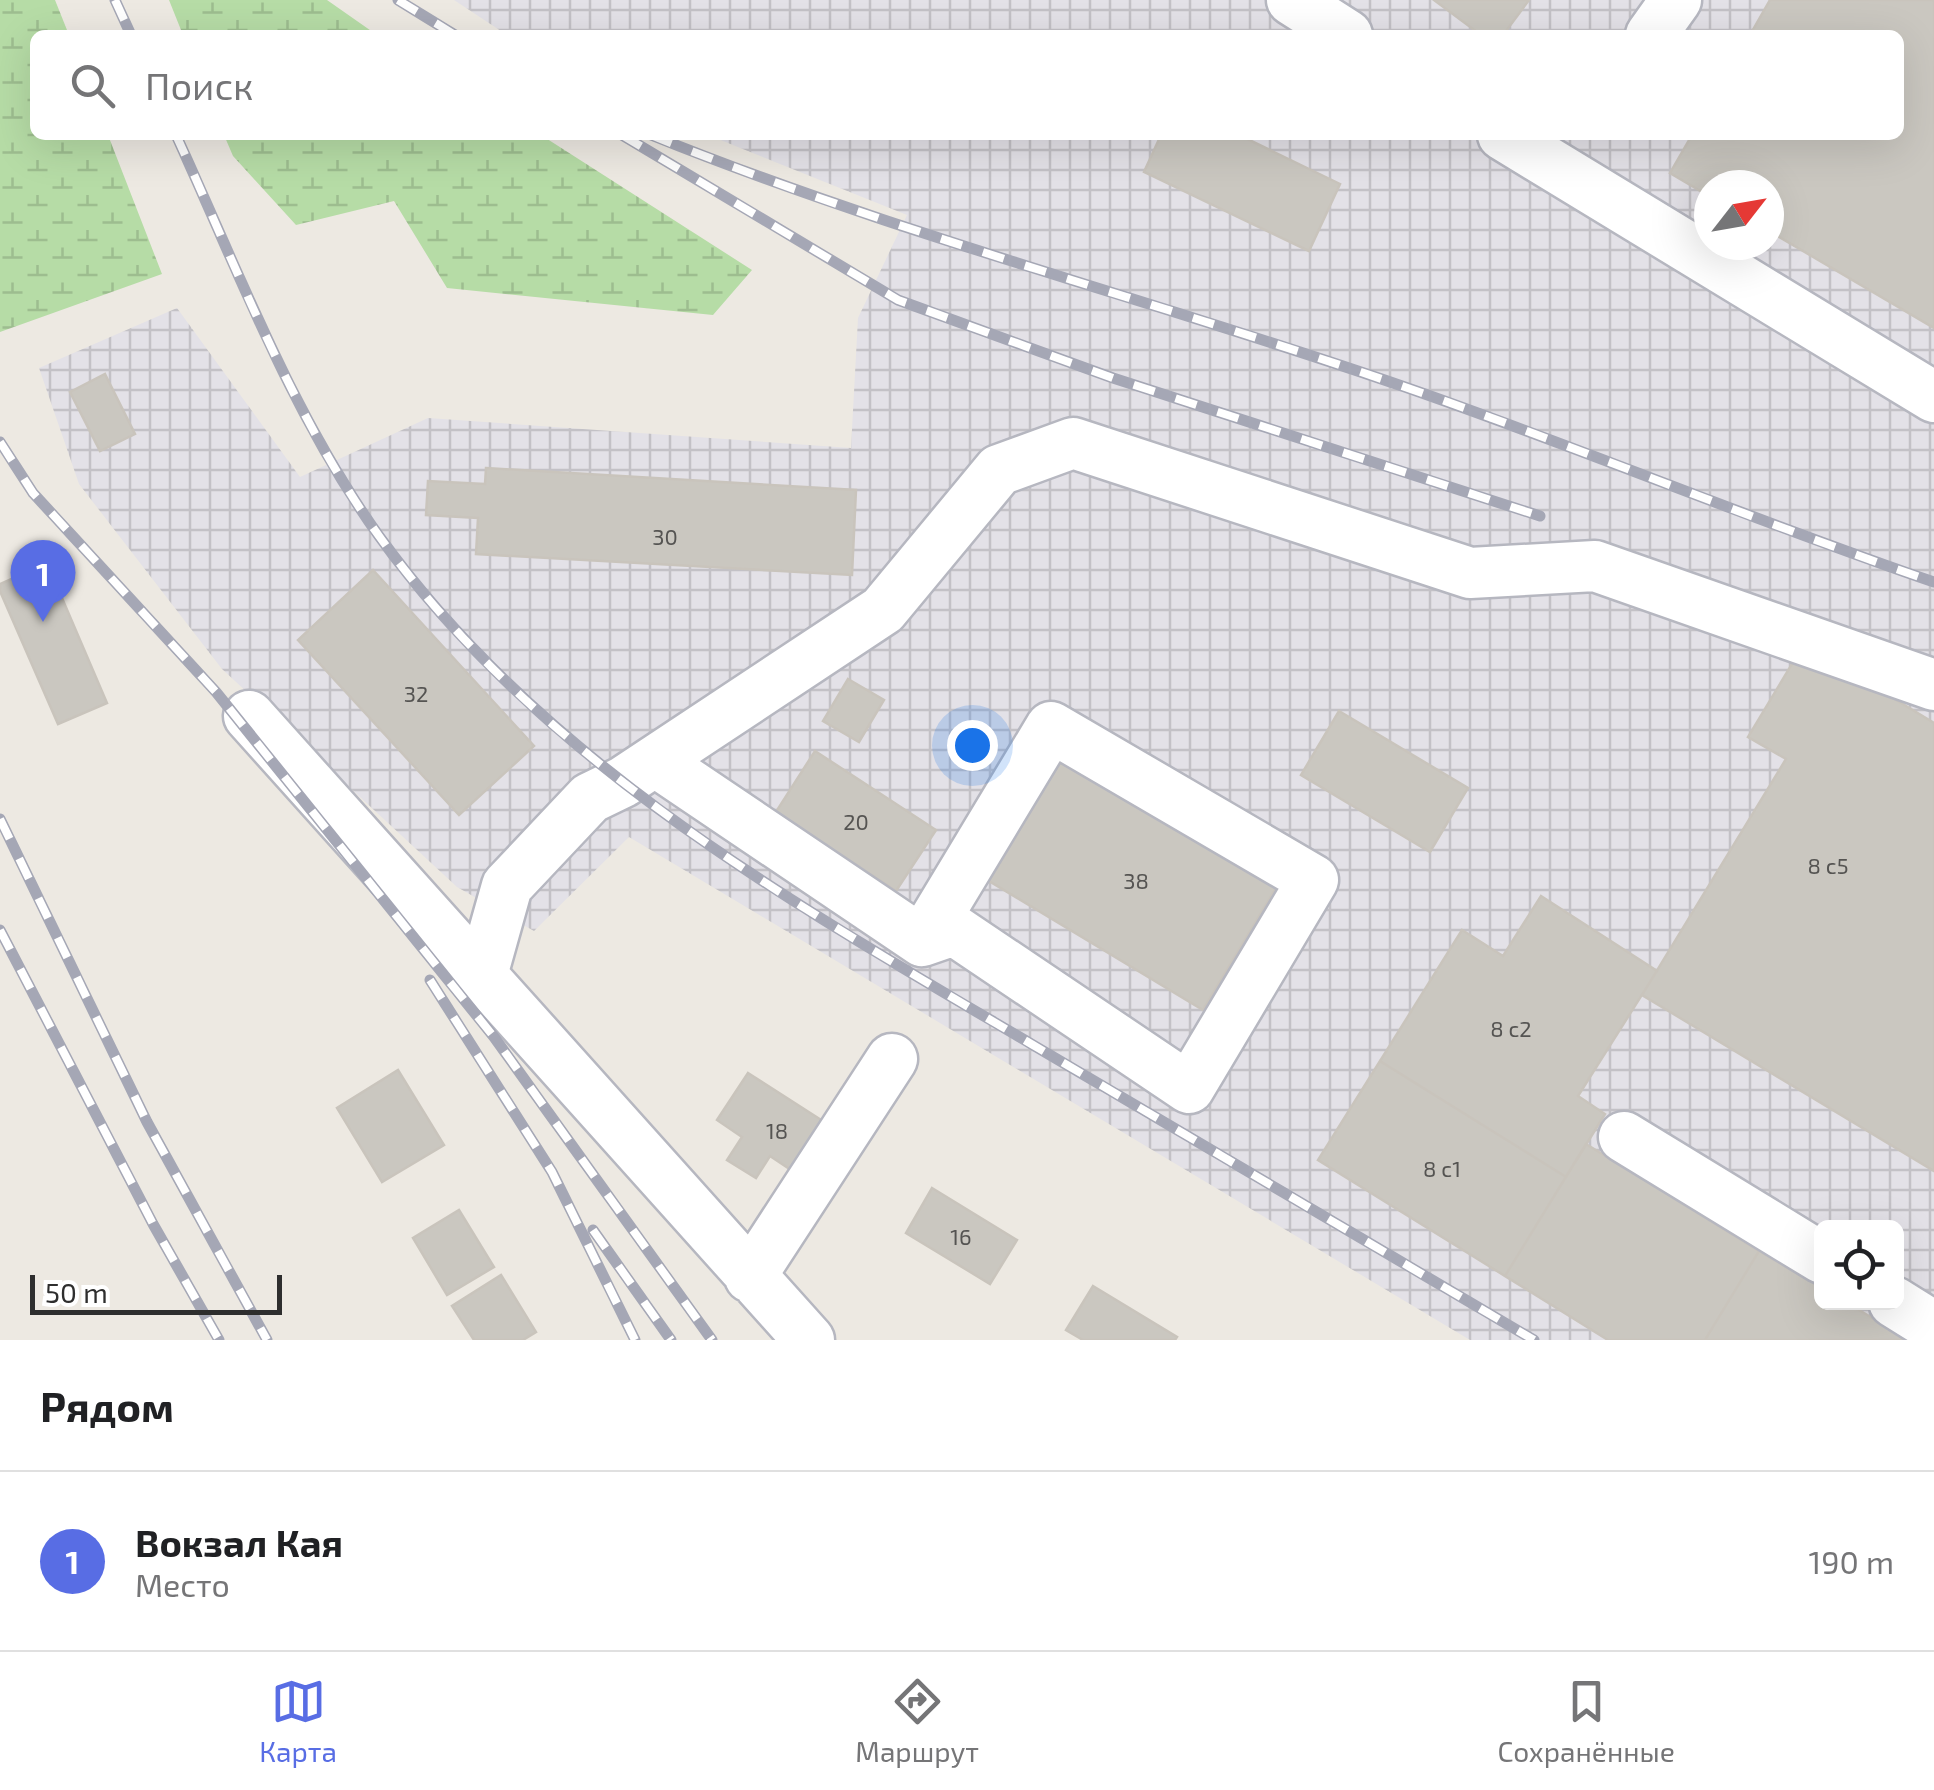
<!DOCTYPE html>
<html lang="ru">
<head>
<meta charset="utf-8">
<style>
  body { margin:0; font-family:"Exo 2",sans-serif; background:#f2f2f2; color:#202124 }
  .controls { position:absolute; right:30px; bottom:30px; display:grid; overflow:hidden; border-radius:15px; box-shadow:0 10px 40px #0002 }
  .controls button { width:90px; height:90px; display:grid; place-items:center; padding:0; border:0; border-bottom:2px solid #e0e0e0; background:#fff; color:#202124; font:50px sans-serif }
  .compass { position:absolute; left:1694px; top:170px; width:90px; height:90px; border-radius:50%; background:#fff; box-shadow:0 10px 40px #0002; rotate:59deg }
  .scale { position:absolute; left:30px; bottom:25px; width:252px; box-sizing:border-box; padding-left:10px; border:5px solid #2e2e2e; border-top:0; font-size:28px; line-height:35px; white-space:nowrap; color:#2e2e2e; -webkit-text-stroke:8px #fff; paint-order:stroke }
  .you { position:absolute; left:972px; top:745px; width:35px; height:35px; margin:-25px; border:8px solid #fff; border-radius:50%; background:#1a73e8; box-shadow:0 0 0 15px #1a73e833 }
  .badge { display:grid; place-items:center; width:65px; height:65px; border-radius:50%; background:#586de4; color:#fff; font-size:32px; font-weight:700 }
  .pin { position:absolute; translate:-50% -82px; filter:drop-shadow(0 2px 5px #0008) }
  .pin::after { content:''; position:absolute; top:52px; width:35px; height:30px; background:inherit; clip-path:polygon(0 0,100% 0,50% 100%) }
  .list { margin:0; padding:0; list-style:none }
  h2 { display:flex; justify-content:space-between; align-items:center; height:130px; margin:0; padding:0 40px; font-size:42px }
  h2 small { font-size:32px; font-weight:400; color:#757577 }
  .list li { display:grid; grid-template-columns:65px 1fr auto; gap:30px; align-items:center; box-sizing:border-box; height:180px; padding:0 40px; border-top:2px solid #e0e0e0 }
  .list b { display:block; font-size:38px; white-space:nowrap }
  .list p { margin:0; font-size:32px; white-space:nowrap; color:#757577 }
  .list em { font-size:32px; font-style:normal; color:#757577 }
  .icon { flex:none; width:55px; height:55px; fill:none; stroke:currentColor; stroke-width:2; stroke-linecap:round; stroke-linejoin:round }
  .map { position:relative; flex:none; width:1934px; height:1340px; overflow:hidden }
  .search { position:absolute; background:#fff; box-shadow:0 10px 40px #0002; left:30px; right:30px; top:30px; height:110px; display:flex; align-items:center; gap:25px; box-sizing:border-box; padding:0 35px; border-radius:15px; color:#757577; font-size:38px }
  .sheet { height:310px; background:#fff }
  nav { display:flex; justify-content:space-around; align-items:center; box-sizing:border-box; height:140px; border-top:2px solid #e0e0e0; background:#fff; font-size:28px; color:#757577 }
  nav a { display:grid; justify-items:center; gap:5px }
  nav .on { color:#586de4 }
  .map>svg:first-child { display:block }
</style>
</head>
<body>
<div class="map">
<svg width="1934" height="1340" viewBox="0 0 1934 1340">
  <defs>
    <pattern id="industrial-grid" width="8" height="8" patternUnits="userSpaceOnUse" patternTransform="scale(2.5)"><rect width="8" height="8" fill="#e3e1e7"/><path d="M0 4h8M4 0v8" fill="none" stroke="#c3c1c6"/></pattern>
    <pattern id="wetland-marsh" width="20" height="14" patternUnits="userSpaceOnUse" patternTransform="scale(2.5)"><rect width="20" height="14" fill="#b6dca6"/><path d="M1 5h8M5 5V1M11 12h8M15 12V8" fill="none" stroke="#9dbd8f"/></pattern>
  </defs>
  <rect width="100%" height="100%" fill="#ede9e2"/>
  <path fill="url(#industrial-grid)" fill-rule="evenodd" d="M454,0h1480v1340h-464l-841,-503 -95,94 -77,-44 -235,-218 -143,-185 -40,-116 138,-60 123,169 128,-59 423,30 7,-130 49,-103 -199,-80h1191v-100h-1392zM1709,185h60v60h-60zM1822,1228h74v74h-74z"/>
  <path fill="url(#wetland-marsh)" d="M0,0h55l14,35h-34v100h73l54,139 -162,58z
    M169,0h158l50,35h-194z
    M224,135h317l211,135 -39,45 -266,-27 -53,-87 -98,24 -63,-69z"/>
  <path fill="#cac7c0" stroke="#c9c4bc" stroke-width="2.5" d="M1434,0h95l-26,35h-22z
    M1770,0h164v328l-165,-97v-46h-60v11l-39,-23 22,-38h207v-100h-149z
    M1161,135h78l101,49 -31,67 -165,-79z
    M105,374l30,60 -35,17 -30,-59z
    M486,468l370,22 -4,85 -376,-21 2,-36 -52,-3 2,-34 57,3z
    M47,563l60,140 -49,21 -58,-133v-7z
    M373,570l161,176 -75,69 -161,-175z
    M1804,644l130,79v448l-292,-176 144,-236 -38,-22z
    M848,679l36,21 -25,42 -36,-21z
    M1339,711l129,77 -38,64 -129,-77z
    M1068,749l214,129 -79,132 -214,-129z
    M815,751l121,79 -40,61 -120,-79z
    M1541,896l116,75 -79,125 27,18 -39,63 -186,-116 82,-131 41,26z
    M1380,1061l186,116 -61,99 -187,-116z
    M398,1070l46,75 -62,37 -45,-74z
    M748,1073l78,50 -32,49 -24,-16 -14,22 -29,-18 15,-23 -25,-17z
    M1586,1144l173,107 -54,89h-97l-103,-64z
    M932,1188l85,52 -27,44 -84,-51z
    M459,1210l35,57 -47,28 -34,-57z
    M1759,1251l63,37v14h24l62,38h-203z
    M501,1275l35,57 -13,8h-49l-22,-34z
    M1093,1286l84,51 -2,3h-92l-17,-10z"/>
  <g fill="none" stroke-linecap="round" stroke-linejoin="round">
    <defs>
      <path id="minor" d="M1292,0l55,35
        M1651,35l25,-35
        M1503,135l431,262
        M249,716l560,624
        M655,761l267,180 32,-11 235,158 124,-208 -262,-153 -129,214
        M482,975l25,-89 83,-88 33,-16 260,-172 116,-140 74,-27 397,130 125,-7 339,119
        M1624,1137l198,121
        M750,1277l142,-218
        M1894,1302l40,25"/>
    </defs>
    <use href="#minor" stroke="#b6b7c0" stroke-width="55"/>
    <use href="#minor" stroke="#fff" stroke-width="50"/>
    <defs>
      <path id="rail" d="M115,0l16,35
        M398,0l57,35
        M176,135c62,135 116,280 203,401 165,229 417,369 654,509 167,98 334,197 501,295
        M622,135l276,165 215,78 427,138
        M651,135c245,99 502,165 751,251 179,62 353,135 532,196
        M0,442l33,51 183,199 278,345 218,303
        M0,819l147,303 120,218
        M0,930l153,294 66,116
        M430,980l122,192 83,168
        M593,1230l78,110"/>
    </defs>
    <use href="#rail" stroke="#a5a7b5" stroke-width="11"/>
    <use href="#rail" stroke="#fff" stroke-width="8" stroke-dasharray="22" stroke-linecap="butt"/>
  </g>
  <g text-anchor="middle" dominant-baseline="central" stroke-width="10" stroke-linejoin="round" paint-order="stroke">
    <g font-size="22" fill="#555452">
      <text x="665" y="536">30</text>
      <text x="416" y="693">32</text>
      <text x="856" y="821">20</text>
      <text x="1828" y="865">8 с5</text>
      <text x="1136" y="880">38</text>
      <text x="1511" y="1028">8 с2</text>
      <text x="777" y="1130">18</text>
      <text x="1442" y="1168">8 с1</text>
      <text x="961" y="1236">16</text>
    </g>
  </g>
</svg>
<div class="controls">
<button><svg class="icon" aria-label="locate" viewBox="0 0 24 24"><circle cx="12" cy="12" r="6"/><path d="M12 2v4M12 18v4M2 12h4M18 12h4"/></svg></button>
</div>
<svg class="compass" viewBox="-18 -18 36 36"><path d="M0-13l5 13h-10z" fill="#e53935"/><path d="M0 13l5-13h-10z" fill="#757577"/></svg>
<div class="scale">50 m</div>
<div class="you"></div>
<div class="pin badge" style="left:43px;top:622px">1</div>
<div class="search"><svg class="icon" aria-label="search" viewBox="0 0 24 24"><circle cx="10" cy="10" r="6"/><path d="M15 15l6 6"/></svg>Поиск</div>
</div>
<section class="sheet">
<h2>Рядом<small></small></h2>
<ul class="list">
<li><span class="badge">1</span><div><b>Вокзал Кая</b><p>Место</p></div><em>190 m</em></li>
</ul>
</section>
<nav>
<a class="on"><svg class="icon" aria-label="map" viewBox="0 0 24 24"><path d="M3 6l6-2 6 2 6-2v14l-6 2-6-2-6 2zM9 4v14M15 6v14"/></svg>Карта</a>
<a><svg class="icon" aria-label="directions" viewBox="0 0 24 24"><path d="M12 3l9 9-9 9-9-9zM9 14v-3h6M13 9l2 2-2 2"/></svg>Маршрут</a>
<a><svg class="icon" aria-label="saved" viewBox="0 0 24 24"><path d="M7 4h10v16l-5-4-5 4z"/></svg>Сохранённые</a>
</nav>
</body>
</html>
